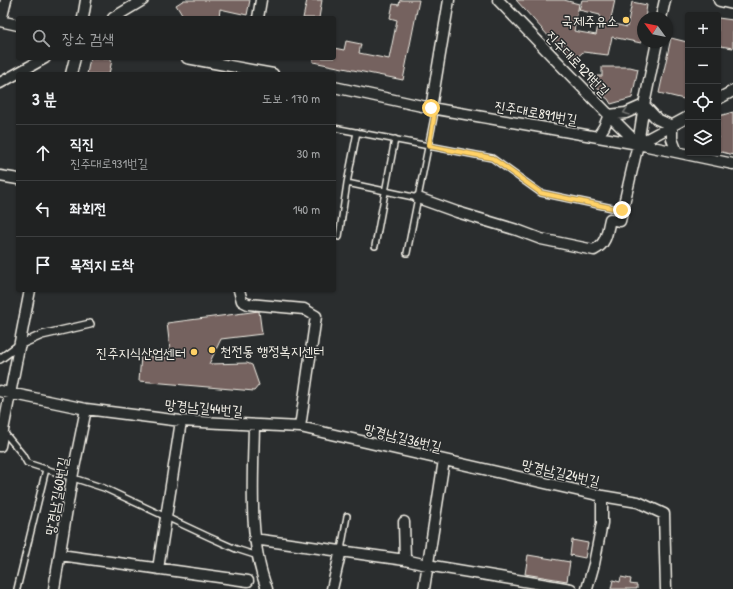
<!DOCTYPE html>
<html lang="ko">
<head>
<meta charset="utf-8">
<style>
  body { margin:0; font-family:"Patrick Hand","Poor Story",sans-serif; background:#2d2f2f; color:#f1f3f6 }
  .controls { position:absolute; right:12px; top:12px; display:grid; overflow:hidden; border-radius:4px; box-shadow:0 1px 3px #0004 }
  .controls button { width:36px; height:36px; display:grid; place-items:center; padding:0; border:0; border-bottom:1px solid #3d3f40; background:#202222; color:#f1f3f6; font:20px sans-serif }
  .compass { position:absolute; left:637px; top:12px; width:36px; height:36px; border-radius:50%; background:#202222; box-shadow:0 1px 3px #0004; rotate:303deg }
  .stop { position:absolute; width:12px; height:12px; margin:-9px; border:3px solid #ffd166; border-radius:50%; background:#fff }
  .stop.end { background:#ffd166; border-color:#fff; box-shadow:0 1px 4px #0008 }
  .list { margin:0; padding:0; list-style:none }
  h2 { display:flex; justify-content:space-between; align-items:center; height:52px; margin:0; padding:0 16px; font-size:17px }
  h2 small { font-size:13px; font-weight:400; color:#a2a4a5 }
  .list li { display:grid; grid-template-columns:26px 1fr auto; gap:12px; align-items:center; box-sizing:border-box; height:56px; padding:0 16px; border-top:1px solid #3d3f40 }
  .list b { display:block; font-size:15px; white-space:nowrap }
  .list p { margin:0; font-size:13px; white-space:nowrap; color:#a2a4a5 }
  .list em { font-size:13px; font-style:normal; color:#a2a4a5 }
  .icon { flex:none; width:22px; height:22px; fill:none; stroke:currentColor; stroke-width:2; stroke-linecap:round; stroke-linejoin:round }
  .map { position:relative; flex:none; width:733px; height:589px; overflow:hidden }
  .search { position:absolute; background:#202222; box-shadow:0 1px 3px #0004; left:16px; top:16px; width:320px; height:44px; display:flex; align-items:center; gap:10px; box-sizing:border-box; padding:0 14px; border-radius:4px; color:#a2a4a5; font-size:15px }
  .panel { position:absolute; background:#202222; box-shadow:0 1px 3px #0004; left:16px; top:72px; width:320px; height:220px; border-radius:4px }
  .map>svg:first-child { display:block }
</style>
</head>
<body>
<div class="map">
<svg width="733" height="589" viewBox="0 0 733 589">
  <rect width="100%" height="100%" fill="#2a2d2e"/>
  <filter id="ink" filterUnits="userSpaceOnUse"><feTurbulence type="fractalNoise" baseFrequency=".025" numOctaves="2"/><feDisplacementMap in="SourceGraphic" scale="8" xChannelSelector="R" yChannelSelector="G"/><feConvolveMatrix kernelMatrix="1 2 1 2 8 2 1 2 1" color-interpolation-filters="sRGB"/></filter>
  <g filter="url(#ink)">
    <path fill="#75625f" stroke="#f4f1e8" d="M184,0h66l-3,15 -27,-6 -1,9h-35l-8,-13z
      M307,0h15l-3,18h-16z
      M400,0h19l-16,80 -90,-18v-4h21v-10l10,2 2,-9 15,3 -2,9 30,6 8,-39 -7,-2 3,-14 6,1z
      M516,0h48l15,4 -5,27 22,4 4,-20 -21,-5 3,-10h33l-5,23 17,4 5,-25 15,3 -2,13h-2v17l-2,8 -29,-6 -4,18 -25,-3 -9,8 -12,-12 -2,1z
      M718,18l15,2v28l-13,-2 1,-1 -3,-1z
      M671,38l16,4 1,58 -29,-7z
      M90,58h13l9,2 -3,14h-22z
      M602,67h28l8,2 -6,29 -21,6 -3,-5 -6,-4 1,-6 -7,-1 -6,-6 7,-6h5z
      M733,112v43l-15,-4 1,-35z
      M259,311l3,23 -41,5 -12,25 38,-1 5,2 7,20 -5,6 -115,-10 2,-25 30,2 -4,-35z
      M572,540l16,3 -3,15 -15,-3z
      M528,555l42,7 -3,19 -42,-7z
      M621,577l10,2 -1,5 7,1v4h-26l2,-9 7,2z"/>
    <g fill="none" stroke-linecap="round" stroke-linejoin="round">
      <defs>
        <path id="service" d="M334,128l158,30 49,35 81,17
          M347,183l71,15
          M339,237l8,-54 10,-51
          M375,246l20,-107
          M407,253l27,-136 -3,-9
          M3,431l19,23 5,9 77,25 105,49 27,12 22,7
          M341,550l6,-34
          M17,589l29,-120"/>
        <path id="pedestrian" d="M0,359l19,-14 23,-10 48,-11"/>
        <path id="minor" d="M498,0l111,115 29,29
          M83,18l3,-18
          M113,18l30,-18
          M258,18l3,-18
          M661,18l4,-18
          M0,21l18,4
          M1,21l5,-21
          M187,58l86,16
          M71,74l4,-16
          M0,83l45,-25
          M334,87l97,21 207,36 95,20
          M718,99l15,-8
          M431,108l18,-108
          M598,136l6,-9 5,-12 17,-2 18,-8 13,14 15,7v13l5,13
          M638,144l50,-27
          M0,176l18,3
          M418,198l39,14 60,18 24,9 53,11c13,-6 13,-19 16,-31l10,2 18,-77 6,-39 13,-63
          M239,290l3,11 6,3 56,5 12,7 -16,111
          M0,391l86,18 95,12 119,6 302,69 36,6 26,12 2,75
          M254,426c-1,52 -6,114 13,163
          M0,446l30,-156
          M404,522l1,38
          M254,539l151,21 22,5 144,24
          M60,555l188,26
          M158,569l23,-148
          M54,589l18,-111 14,-69
          M332,589l9,-39
          M424,589l20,-129
          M587,589l7,-25 8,-41v-27"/>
        <path id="tertiary" d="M720,0l13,3"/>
      </defs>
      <use href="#service" stroke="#f4f1e8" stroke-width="8"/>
      <use href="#pedestrian" stroke="#f4f1e8" stroke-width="10"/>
      <use href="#minor" stroke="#f4f1e8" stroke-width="13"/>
      <use href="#tertiary" stroke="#f4f1e8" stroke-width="15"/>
      <use href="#service" stroke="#2a2d2e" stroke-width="5"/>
      <use href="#pedestrian" stroke="#2a2d2e" stroke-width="7"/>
      <use href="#minor" stroke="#2a2d2e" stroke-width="10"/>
      <use href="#tertiary" stroke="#2a2d2e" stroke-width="12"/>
    </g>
    <defs><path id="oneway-chevron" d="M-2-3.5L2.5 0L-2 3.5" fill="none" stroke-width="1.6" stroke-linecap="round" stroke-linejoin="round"/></defs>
    <use stroke="#71726f" href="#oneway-chevron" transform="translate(626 112) rotate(164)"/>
  </g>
  <g fill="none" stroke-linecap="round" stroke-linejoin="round" filter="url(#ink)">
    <path stroke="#ffd166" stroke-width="5" d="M431,108l3,9 -5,29 63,12 49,35 81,17"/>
  </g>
  <g fill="#ffd166" stroke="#2a2d2e" stroke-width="1.5">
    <circle cx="626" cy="20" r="4"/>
    <circle cx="212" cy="350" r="4"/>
    <circle cx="194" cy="352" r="4"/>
  </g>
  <g text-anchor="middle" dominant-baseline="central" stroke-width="3" stroke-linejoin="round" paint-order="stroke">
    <g font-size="14" fill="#f4f1e8" stroke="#2a2d2e" text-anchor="end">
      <text x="618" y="20">국제주유소</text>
      <text x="220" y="350" text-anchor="start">천전동 행정복지센터</text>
      <text x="186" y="352">진주지식산업센터</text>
    </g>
    <g font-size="14" fill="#f4f1e8" stroke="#2a2d2e">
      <text transform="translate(578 63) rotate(46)">진주대로929번길</text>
      <text transform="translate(536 112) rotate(10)">진주대로891번길</text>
      <text transform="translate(204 407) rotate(5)">망경남길44번길</text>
      <text transform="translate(403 437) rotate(14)">망경남길36번길</text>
      <text transform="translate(561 472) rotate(13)">망경남길24번길</text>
      <text transform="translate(56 496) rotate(-80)">망경남길60번길</text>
    </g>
  </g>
</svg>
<div class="controls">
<button>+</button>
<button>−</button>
<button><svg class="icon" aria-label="locate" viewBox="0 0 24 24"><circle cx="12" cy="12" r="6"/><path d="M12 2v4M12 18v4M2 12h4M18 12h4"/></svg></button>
<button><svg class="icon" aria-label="layers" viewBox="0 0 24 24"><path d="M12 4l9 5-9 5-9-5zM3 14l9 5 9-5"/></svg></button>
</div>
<svg class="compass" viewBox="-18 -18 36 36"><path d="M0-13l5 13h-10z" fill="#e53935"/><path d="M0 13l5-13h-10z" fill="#a2a4a5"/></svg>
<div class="stop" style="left:431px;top:108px"></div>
<div class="stop end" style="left:622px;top:210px"></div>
<div class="search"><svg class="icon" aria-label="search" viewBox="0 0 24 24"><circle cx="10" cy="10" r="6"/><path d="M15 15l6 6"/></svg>장소 검색</div>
<section class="panel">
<h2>3 분<small>도보 · 170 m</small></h2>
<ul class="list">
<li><svg class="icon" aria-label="ahead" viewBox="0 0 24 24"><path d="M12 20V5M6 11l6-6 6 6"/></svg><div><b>직진</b><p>진주대로931번길</p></div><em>30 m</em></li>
<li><svg class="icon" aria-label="left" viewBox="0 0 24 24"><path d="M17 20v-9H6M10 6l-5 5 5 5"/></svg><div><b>좌회전</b></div><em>140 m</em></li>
<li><svg class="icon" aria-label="arrive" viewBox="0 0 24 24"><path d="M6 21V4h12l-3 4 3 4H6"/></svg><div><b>목적지 도착</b></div></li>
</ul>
</section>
</div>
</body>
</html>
